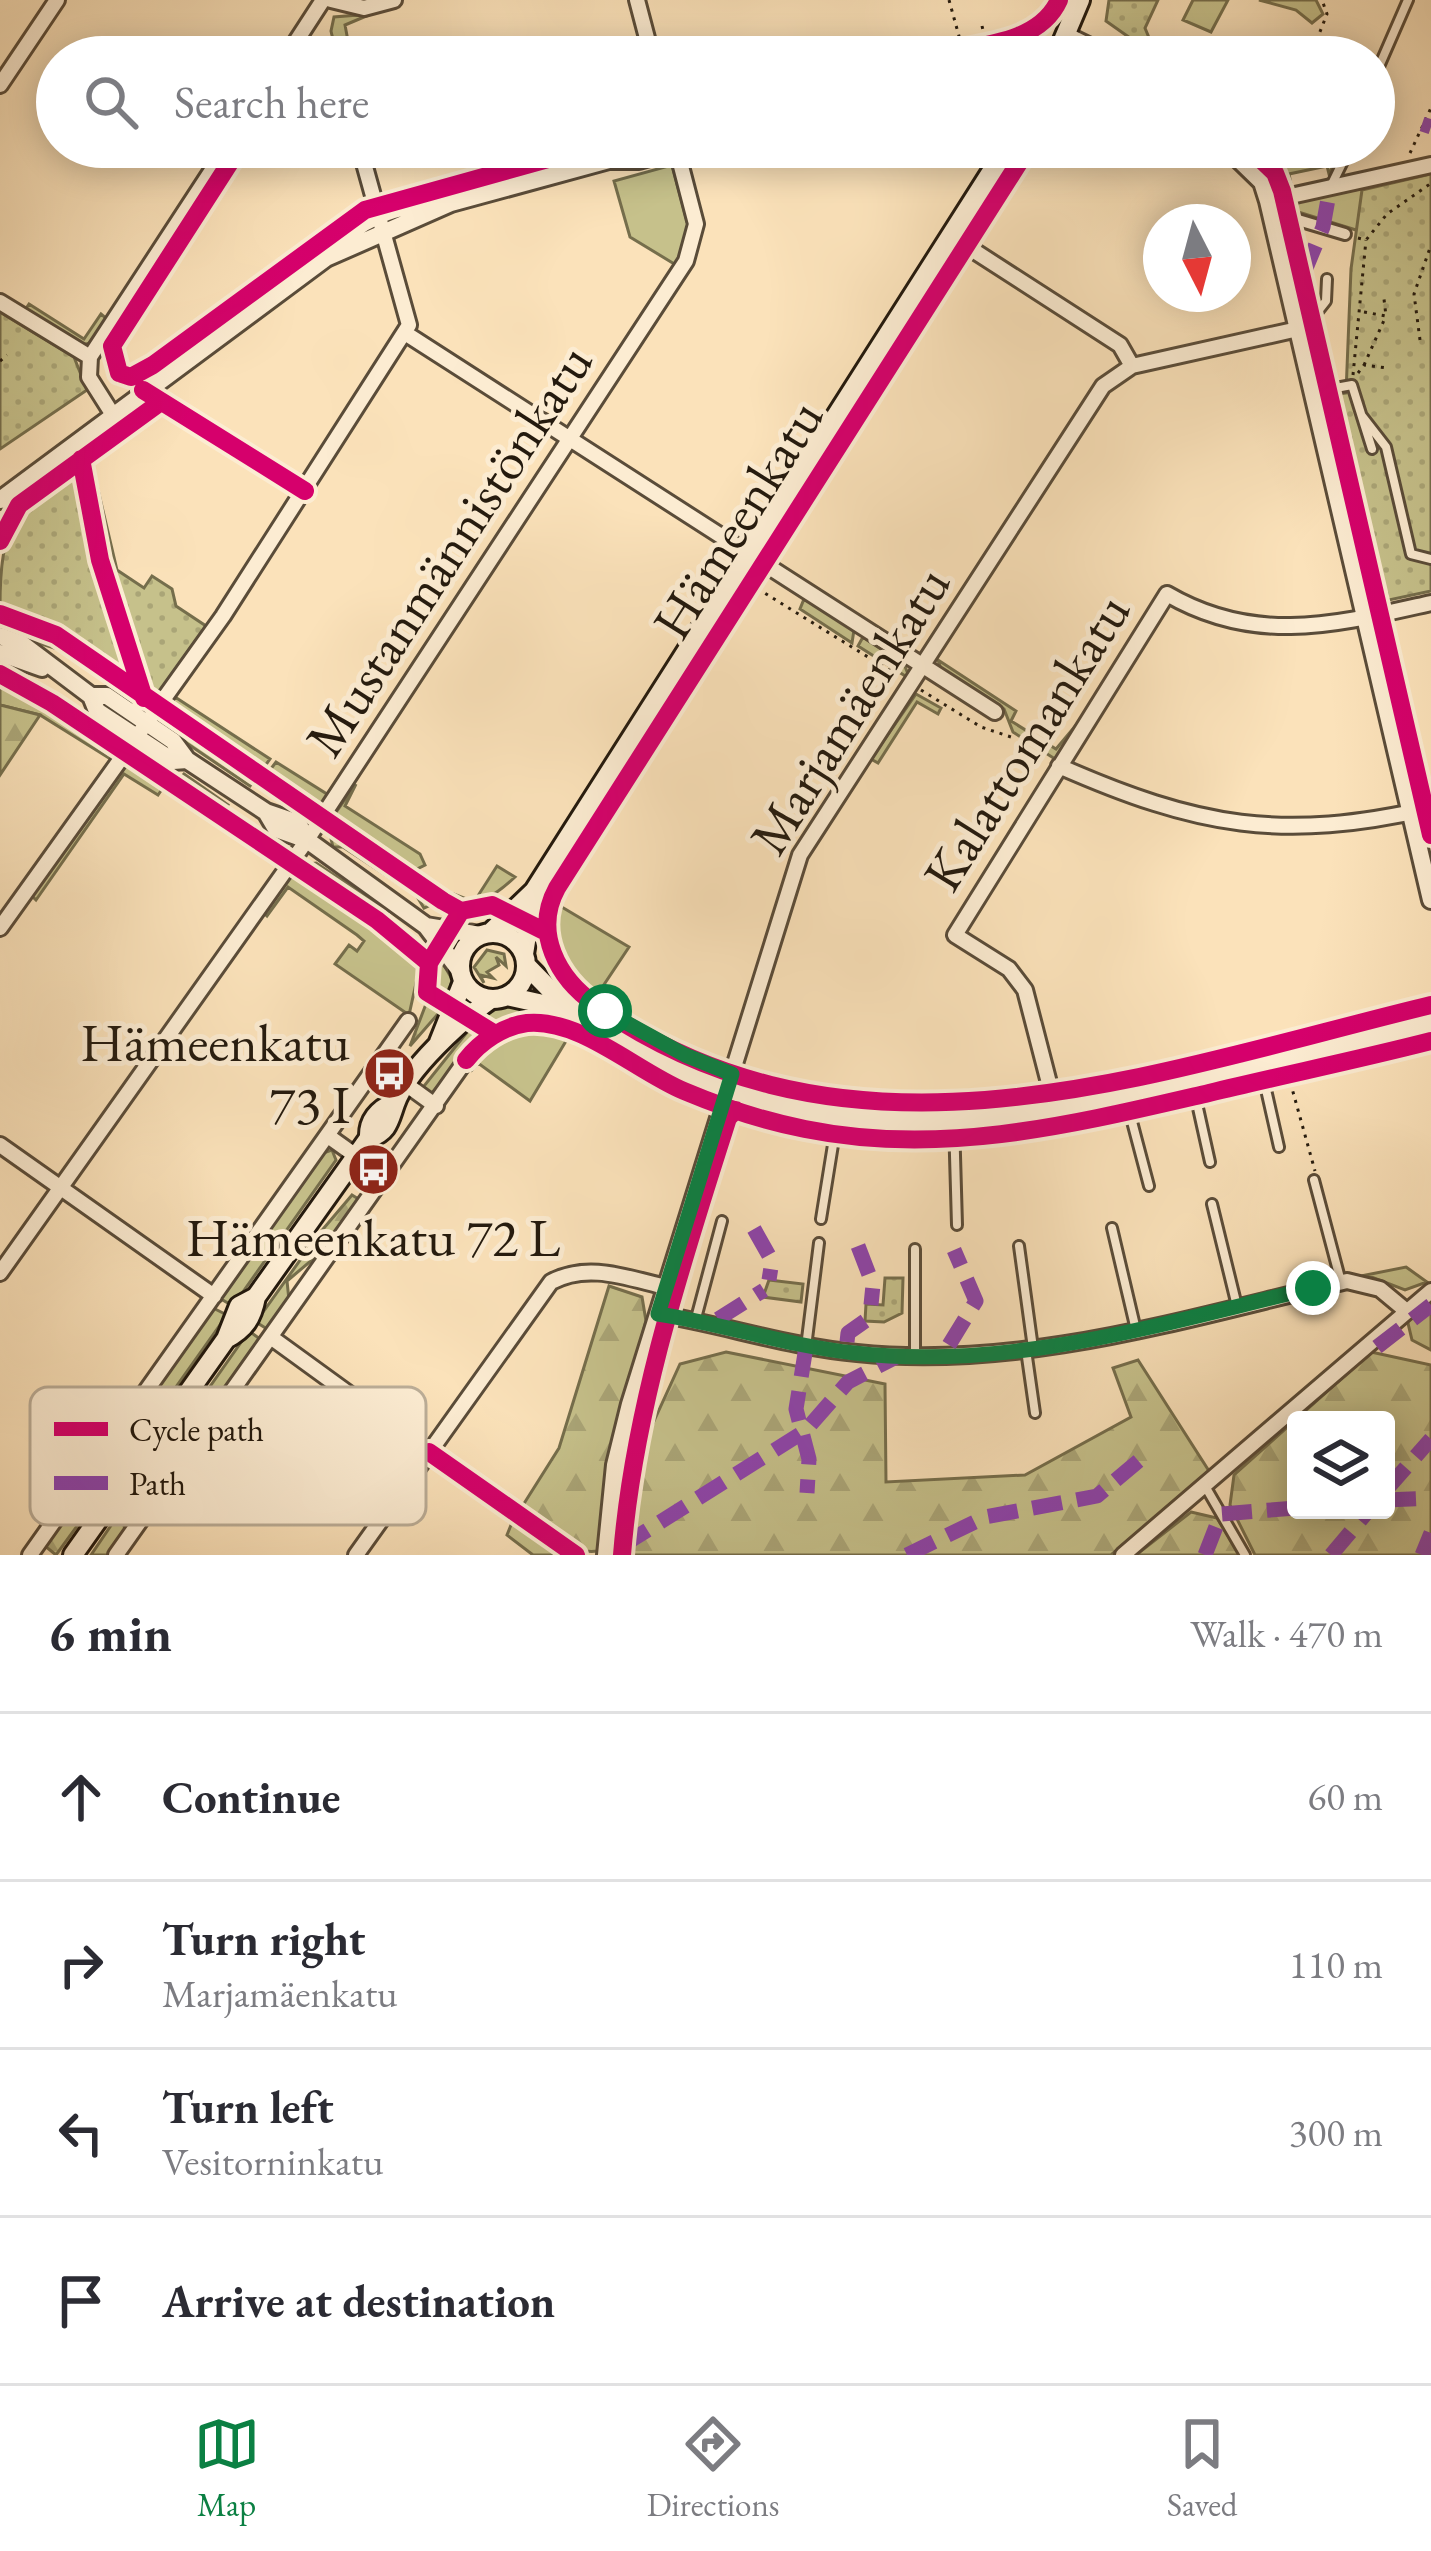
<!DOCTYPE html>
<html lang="en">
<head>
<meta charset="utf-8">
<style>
  body { margin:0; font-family:"EB Garamond",serif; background:#f2f2f3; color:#2b2b33 }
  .controls { position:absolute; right:36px; bottom:36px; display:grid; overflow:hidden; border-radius:12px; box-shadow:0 6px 30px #0003 }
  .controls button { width:108px; height:108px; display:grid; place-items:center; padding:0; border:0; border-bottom:3px solid #e1e1e2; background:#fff; color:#2b2b33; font:60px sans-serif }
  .compass { position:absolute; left:1143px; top:204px; width:108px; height:108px; border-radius:50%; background:#fff; box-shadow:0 6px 30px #0003; rotate:174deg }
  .stop { position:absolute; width:36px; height:36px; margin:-27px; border:9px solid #0b8043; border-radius:50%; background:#fff }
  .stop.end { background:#0b8043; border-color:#fff; box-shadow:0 3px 12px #0008 }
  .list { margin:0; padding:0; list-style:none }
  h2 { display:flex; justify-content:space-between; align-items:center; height:156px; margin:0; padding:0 48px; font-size:51px }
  h2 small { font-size:39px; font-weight:400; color:#7c7c81 }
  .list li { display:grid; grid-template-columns:78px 1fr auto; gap:36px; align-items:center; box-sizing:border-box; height:168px; padding:0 48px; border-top:3px solid #e1e1e2 }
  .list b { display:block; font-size:45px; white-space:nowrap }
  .list p { margin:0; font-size:39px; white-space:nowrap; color:#7c7c81 }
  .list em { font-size:39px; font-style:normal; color:#7c7c81 }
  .icon { flex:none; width:66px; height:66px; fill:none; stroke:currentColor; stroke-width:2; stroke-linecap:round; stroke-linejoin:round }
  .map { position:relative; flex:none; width:1431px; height:1555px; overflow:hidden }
  .search { position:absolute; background:#fff; box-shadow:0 6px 30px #0003; left:36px; right:36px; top:36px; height:132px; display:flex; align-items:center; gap:30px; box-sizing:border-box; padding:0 42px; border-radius:66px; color:#7c7c81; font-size:45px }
  .sheet { height:828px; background:#fff }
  nav { display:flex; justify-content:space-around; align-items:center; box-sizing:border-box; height:168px; border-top:3px solid #e1e1e2; background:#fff; font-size:33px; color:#7c7c81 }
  nav a { display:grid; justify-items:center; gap:6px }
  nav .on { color:#0b8043 }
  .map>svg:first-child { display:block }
</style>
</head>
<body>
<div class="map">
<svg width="1431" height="1555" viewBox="0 0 1431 1555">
  <defs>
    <pattern id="forest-firs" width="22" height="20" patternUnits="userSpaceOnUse" patternTransform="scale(3)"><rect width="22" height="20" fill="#c6c18b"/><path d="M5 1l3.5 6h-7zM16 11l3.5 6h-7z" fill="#aaa577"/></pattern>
    <pattern id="park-dots" width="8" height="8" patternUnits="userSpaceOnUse" patternTransform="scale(3)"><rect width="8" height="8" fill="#c6c18b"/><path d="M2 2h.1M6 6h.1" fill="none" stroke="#aaa577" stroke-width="1.8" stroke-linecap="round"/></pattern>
  </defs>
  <rect width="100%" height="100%" fill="#fbe2ba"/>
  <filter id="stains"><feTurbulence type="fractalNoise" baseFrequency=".00167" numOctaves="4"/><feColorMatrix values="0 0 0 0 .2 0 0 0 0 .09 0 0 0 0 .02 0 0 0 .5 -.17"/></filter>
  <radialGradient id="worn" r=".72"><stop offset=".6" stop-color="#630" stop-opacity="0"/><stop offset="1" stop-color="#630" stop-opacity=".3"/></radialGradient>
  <path fill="#c6c18b" stroke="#756e4c" stroke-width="3" d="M1193,0h35l-17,32 -28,-12z
    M1259,0h57l7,14 -11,9 -16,-13z
    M371,14l-26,11 6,32h-14l-6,-26 3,-14z
    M1254,147h81l7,2 -13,25 -2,-8 -38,8 3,15 -7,1 -4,-17z
    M672,165l17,64 -13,36 -46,-28 -16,-56z
    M1431,174l-75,56 -61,-19 -3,-8z
    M29,304l55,35 17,-25 6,5 -17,24 -8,2 -57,-35z
    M804,599l50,31 -2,13 -52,-34z
    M7,620l40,16 10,13 -57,-18v-8z
    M863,637l41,27 6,15 -52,-33z
    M938,660l78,51 -5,10 45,28 21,-25 -22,35 -42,-27 -9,-23 -63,-40z
    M0,679l101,61 13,12 -2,8 -72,-45 -40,-10z
    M916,694l25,14 -3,6 -21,-12 -39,61 -7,-4z
    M175,697l95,62 -8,11 -95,-62z
    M186,731l70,47 -6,8 -71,-48z
    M129,761l36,24 -7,10 -34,-21 -88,126 -4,-4z
    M276,762l54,34 -11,14 -52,-36z
    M184,774l44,31 -5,8 -47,-30z
    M356,784l-11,22 75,48 5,11 -12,6 -81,-53z
    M328,826l69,44 36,34 -9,4 -8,-13 -73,-48h-10z
    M316,863l71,47 1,9 -86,-54z
    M497,866l18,11c-18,17 -40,34 -65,23l4,-6 20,8z
    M294,872l57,36 69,57 -11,50 -74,-51 14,-19 8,6 7,-10 -7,-6 -69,-48 -21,29 -3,-3z
    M555,903l74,44 -34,51c-32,-24 -46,-56 -40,-95z
    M487,950l17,4 2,12 -10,-9 3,8 -12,7 6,6 -13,-3 4,8 -10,-16z
    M438,955l14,24 -4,19 -16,-19z
    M501,1006l25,1 -25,21 -21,-9z
    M472,1026l9,12 -51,57 -6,-9z
    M528,1028l41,8 -39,65 -52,-38 -6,7 -3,-5 16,-16z
    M332,1150l4,10 -103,146 -12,-7 102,-146z
    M318,1235l7,14 -38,32 2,19 -22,29 -11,-7z
    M1406,1267l21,15 -22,8 -39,-15z
    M1431,1301v49l-19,-10 -5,-21z
    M213,1308l14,7 -147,207 -12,-8z
    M249,1331l11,8 -61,87 -9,-11z
    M646,1376l4,2 -25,106 -7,65 -6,2 12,-92z
    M123,1520l2,11 -17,24h-17l23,-34z
    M513,1520l42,31 7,4h-29l-26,-20z"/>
  <path fill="url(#forest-firs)" stroke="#756e4c" stroke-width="3" fill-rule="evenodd" d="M0,705l40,10 -40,60z
    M436,1002l8,5 -34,39 16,-42z
    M352,1195l8,5 -35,49 -7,-14z
    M609,1286l33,11 4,24 -39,145 -9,85c-31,4 -56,-21 -80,-38l41,-65z
    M726,1352l159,32 1,98 139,-7 106,-58 -18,-49 25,-8 71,111 -98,84h-483l16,-112 36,-79z
    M1371,1352l60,13v190h-176l-25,-50 4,-30zM1296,1420h90v90h-90z
    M1191,1512l26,6 23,37h-104z
    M68,1514l12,8 -24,33 -11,-9z"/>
  <path fill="url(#park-dots)" stroke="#756e4c" stroke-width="3" d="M1109,0h49l-13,28 12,29 -51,-36z
    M1431,174v417l-42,9 -9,-5 -47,-200 13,-2 5,-124 11,-79z
    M0,312l74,45 13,33 -87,59z
    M91,460l26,110 27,18 8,-12 20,13 4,17 30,20 -52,73 -101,-70 -53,-22c0,-82 14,-109 91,-147z
    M885,1278h18l-1,35 -18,9 -19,-1 1,-17 17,1z
    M769,1280l34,4 -2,18 -38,-5z"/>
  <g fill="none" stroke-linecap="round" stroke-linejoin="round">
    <defs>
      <path id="service" d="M1374,78l34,-78
        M1330,188l20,-41
        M1311,320l15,-19 1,-22
        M1314,392l38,-7 20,64
        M1362,416l24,31 25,107 20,5
        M1260,1063l19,84
        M1192,1081l18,81
        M1125,1095l24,91
        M954,1121l3,104
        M1314,1180l27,102
        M1212,1204l25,102
        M821,1219l16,-99
        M1112,1228l24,102
        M1019,1246l14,102
        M915,1249v107
        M695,1322l27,-101
        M806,1347l13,-104
        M1026,1350l9,63
        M1205,1486l40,69"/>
      <path id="pedestrian" d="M1288,217l57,17"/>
      <path id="minor" d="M331,0l33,8 30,-8
        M637,0l15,57
        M286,57l37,-57
        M0,85l57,-85
        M1268,201l163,-36
        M951,236l169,109 12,21
        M0,302l90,55
        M405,333l590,379
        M113,415l-24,-38 1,-20 137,-210
        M1059,766c139,61 222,76 372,42
        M0,928l223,-312 186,-291 -47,-169
        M407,1085l29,21
        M1056,1110l-31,-120 -16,-21 -54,-34 212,-341c89,52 170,30 264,9
        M328,1136l28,20
        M0,1145l214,151
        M0,1273l307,-433 379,-579 10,-37 -20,-77
        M658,1314c67,11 131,33 199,39 167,17 330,-35 490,-72l33,8 24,20
        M272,1338l157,114
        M112,1499l29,20
        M30,1555l378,-534
        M116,1555l350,-495
        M356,1555l195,-273c37,-20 76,-4 115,5
        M605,1555l9,-90 15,-61 171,-549 303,-469 29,-20 166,-37
        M1123,1555l308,-264"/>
      <path id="tertiary" d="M1065,35l45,22
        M1226,147l36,35 6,19 163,699
        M610,160h29l47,-13
        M326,258c28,-39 71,-55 118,-55
        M0,500l326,-242 125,-55 158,-43 23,-13
        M0,636l22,8 69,52 6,15 76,50 14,-1
        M0,653l42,15
        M91,696h16l66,45 14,19 79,52 10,17 31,11 119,86 34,45
        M266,812l32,11 9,17
        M426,926l54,9"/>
      <path id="secondary" d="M1056,57l24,-57
        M490,933l44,-42 473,-744
        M460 966a33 33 0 1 1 66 0a33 33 0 1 1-66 0Z
        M524,954l10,-63
        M526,965l44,45 169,92 118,17 149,-1 393,-87h32
        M507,996l63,14
        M1399,1031l32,-16
        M439,1042l24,-60
        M727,1091c24,-7 39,1 58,15
        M369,1138c19,-6 20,-17 26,-34 12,-35 67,-84 96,-105
        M226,1339c19,-10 26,-21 30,-42l113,-159c-1,-19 10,-29 26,-36
        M73,1555l153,-216 13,-33 17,-9"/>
    </defs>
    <use href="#service" stroke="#5a4c39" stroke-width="14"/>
    <use href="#pedestrian" stroke="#5a4c39" stroke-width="16"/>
    <use href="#minor" stroke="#5a4c39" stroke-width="20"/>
    <use href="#tertiary" stroke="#5a4c39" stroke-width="22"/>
    <use href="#secondary" stroke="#241a0e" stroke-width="24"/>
    <path stroke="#241a0e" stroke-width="3" stroke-dasharray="3 6" stroke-linecap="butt" d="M949,0l13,47
      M982,26l4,16
      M1211,40l36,17
      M1310,57l17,-43 -5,-14
      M1410,153l21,-45
      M1358,238l8,2 21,-26 43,-30
      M1364,312l22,4 -2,-17
      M1420,340l-6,-46 17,-49
      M0,361l7,-6
      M1364,365l22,-49
      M1358,373l6,-8 23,3
      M1353,375l13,-135
      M750,584l147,91
      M921,690l60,37 33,11
      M1288,1074l27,97"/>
    <use href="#service" stroke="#fcecd2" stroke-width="8"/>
    <use href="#pedestrian" stroke="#fcecd2" stroke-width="10"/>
    <use href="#minor" stroke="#fcecd2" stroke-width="14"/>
    <use href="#tertiary" stroke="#fcecd2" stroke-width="16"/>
    <use href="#secondary" stroke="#fcecd2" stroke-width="18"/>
    <path stroke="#8e44ad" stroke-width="15" stroke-dasharray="30 15" stroke-linecap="butt" d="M1422,124l9,3
      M1304,273l19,-46 7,-39
      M754,1229l18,32 -3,19
      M858,1246l15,39 -2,20
      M718,1319l46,-29
      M847,1342l1,-9 17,-12
      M949,1345l27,-44 -22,-51
      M806,1347l-10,62 13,50 -2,34
      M1377,1347l54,-42
      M1386,1490l45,-51
      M1386,1500l45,-2
      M622,1546l183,-115 43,-49 50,-26
      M907,1555l78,-38 112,-21 52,-44
      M1205,1555l16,-41 75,-6
      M1331,1555l38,-45
      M1422,1555l9,-22"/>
    <defs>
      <path id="cycleway" d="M926,57c44,-12 112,-10 133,-57
        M1029,147l-472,741c-24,44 0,90 39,117 259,181 558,67 835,0
        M1248,147l27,26 7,18 149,644
        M119,373l12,4 22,-12 212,-155 226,-63
        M119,373l-7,-27 128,-199
        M143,390l162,101
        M81,459l19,101 44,138
        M0,541l19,-36 139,-101
        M0,614l56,21 387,266 18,10 31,-6 54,27
        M0,674l52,29 325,217 52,43
        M461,911l-32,52 -2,29 68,42
        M466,1060c14,-18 37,-34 61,-37 53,-5 109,48 157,68 38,16 80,30 121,38 138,28 270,-5 404,-36 74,-18 148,-33 222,-52
        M429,1452l147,103
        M622,1555c12,-149 61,-295 106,-437l8,-8"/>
    </defs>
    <use href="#cycleway" stroke="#fcecd2" stroke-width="26"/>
    <use href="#cycleway" stroke="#d6006c" stroke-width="18"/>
  </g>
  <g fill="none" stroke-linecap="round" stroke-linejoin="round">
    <path stroke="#0b8043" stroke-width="15" d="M605,1011l80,44 47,19 -74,240c66,10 130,32 197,39 156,18 308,-30 458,-65"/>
  </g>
  <defs>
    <symbol id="bus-disc" viewBox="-11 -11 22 22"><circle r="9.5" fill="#8f2418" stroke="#fcecd2"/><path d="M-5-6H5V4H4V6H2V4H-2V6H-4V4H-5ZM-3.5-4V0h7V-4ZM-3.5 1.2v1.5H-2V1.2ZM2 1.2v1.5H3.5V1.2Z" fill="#fff"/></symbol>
  </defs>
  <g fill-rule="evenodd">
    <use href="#bus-disc" x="360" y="1044" width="59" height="59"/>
    <use href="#bus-disc" x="344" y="1140" width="59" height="59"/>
  </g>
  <g text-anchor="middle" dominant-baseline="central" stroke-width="10" stroke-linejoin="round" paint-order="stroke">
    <g font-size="54" fill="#241a0e" stroke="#fcecd2">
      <text transform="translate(737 519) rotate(-58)">Hämeenkatu</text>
      <text transform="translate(448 550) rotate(-57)">Mustanmännistönkatu</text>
      <text transform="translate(849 710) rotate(-58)">Marjamäenkatu</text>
      <text transform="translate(1026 742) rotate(-58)">Kalattomankatu</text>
    </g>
    <g font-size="54" fill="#241a0e" stroke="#fcecd2" text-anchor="end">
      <text x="350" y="1042">Hämeenkatu<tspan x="350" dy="62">73 I</tspan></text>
      <text x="373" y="1237" text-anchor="middle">Hämeenkatu 72 L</text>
    </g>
  </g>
  <rect x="30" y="1387" width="396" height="138" rx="18" fill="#fcecd2" stroke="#bbad97" stroke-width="3"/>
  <rect x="54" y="1422" width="54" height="14" fill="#d6006c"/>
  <rect x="54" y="1476" width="54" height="14" fill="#8e44ad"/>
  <g font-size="33" fill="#241a0e">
    <text x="129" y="1441">Cycle path</text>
    <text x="129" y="1495">Path</text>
  </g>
  <rect width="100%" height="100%" filter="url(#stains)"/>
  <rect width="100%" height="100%" fill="url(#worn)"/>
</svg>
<div class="controls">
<button><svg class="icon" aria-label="layers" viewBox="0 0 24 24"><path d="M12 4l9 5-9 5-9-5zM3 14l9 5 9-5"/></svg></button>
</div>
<svg class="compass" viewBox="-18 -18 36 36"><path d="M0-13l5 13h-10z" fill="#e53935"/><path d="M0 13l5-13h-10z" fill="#7c7c81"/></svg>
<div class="stop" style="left:605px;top:1011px"></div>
<div class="stop end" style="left:1313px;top:1288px"></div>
<div class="search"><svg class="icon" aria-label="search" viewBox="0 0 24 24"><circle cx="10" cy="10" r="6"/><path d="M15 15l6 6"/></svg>Search here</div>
</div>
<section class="sheet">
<h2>6 min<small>Walk · 470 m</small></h2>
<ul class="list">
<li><svg class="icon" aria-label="ahead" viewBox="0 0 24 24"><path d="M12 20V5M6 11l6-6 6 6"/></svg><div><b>Continue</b></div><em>60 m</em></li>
<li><svg class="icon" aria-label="right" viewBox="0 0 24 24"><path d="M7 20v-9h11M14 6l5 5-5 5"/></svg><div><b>Turn right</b><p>Marjamäenkatu</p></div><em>110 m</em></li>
<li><svg class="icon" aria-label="left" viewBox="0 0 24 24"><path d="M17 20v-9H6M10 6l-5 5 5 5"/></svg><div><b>Turn left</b><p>Vesitorninkatu</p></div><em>300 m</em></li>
<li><svg class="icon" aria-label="arrive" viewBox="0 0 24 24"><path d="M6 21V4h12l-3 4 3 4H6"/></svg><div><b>Arrive at destination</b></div></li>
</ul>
</section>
<nav>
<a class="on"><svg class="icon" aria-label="map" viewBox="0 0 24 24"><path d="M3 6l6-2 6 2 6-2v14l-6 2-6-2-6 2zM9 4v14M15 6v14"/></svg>Map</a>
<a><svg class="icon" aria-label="directions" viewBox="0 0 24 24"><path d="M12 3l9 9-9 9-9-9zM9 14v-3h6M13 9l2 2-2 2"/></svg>Directions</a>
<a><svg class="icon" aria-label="saved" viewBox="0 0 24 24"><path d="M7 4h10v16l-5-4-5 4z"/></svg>Saved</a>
</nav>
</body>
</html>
